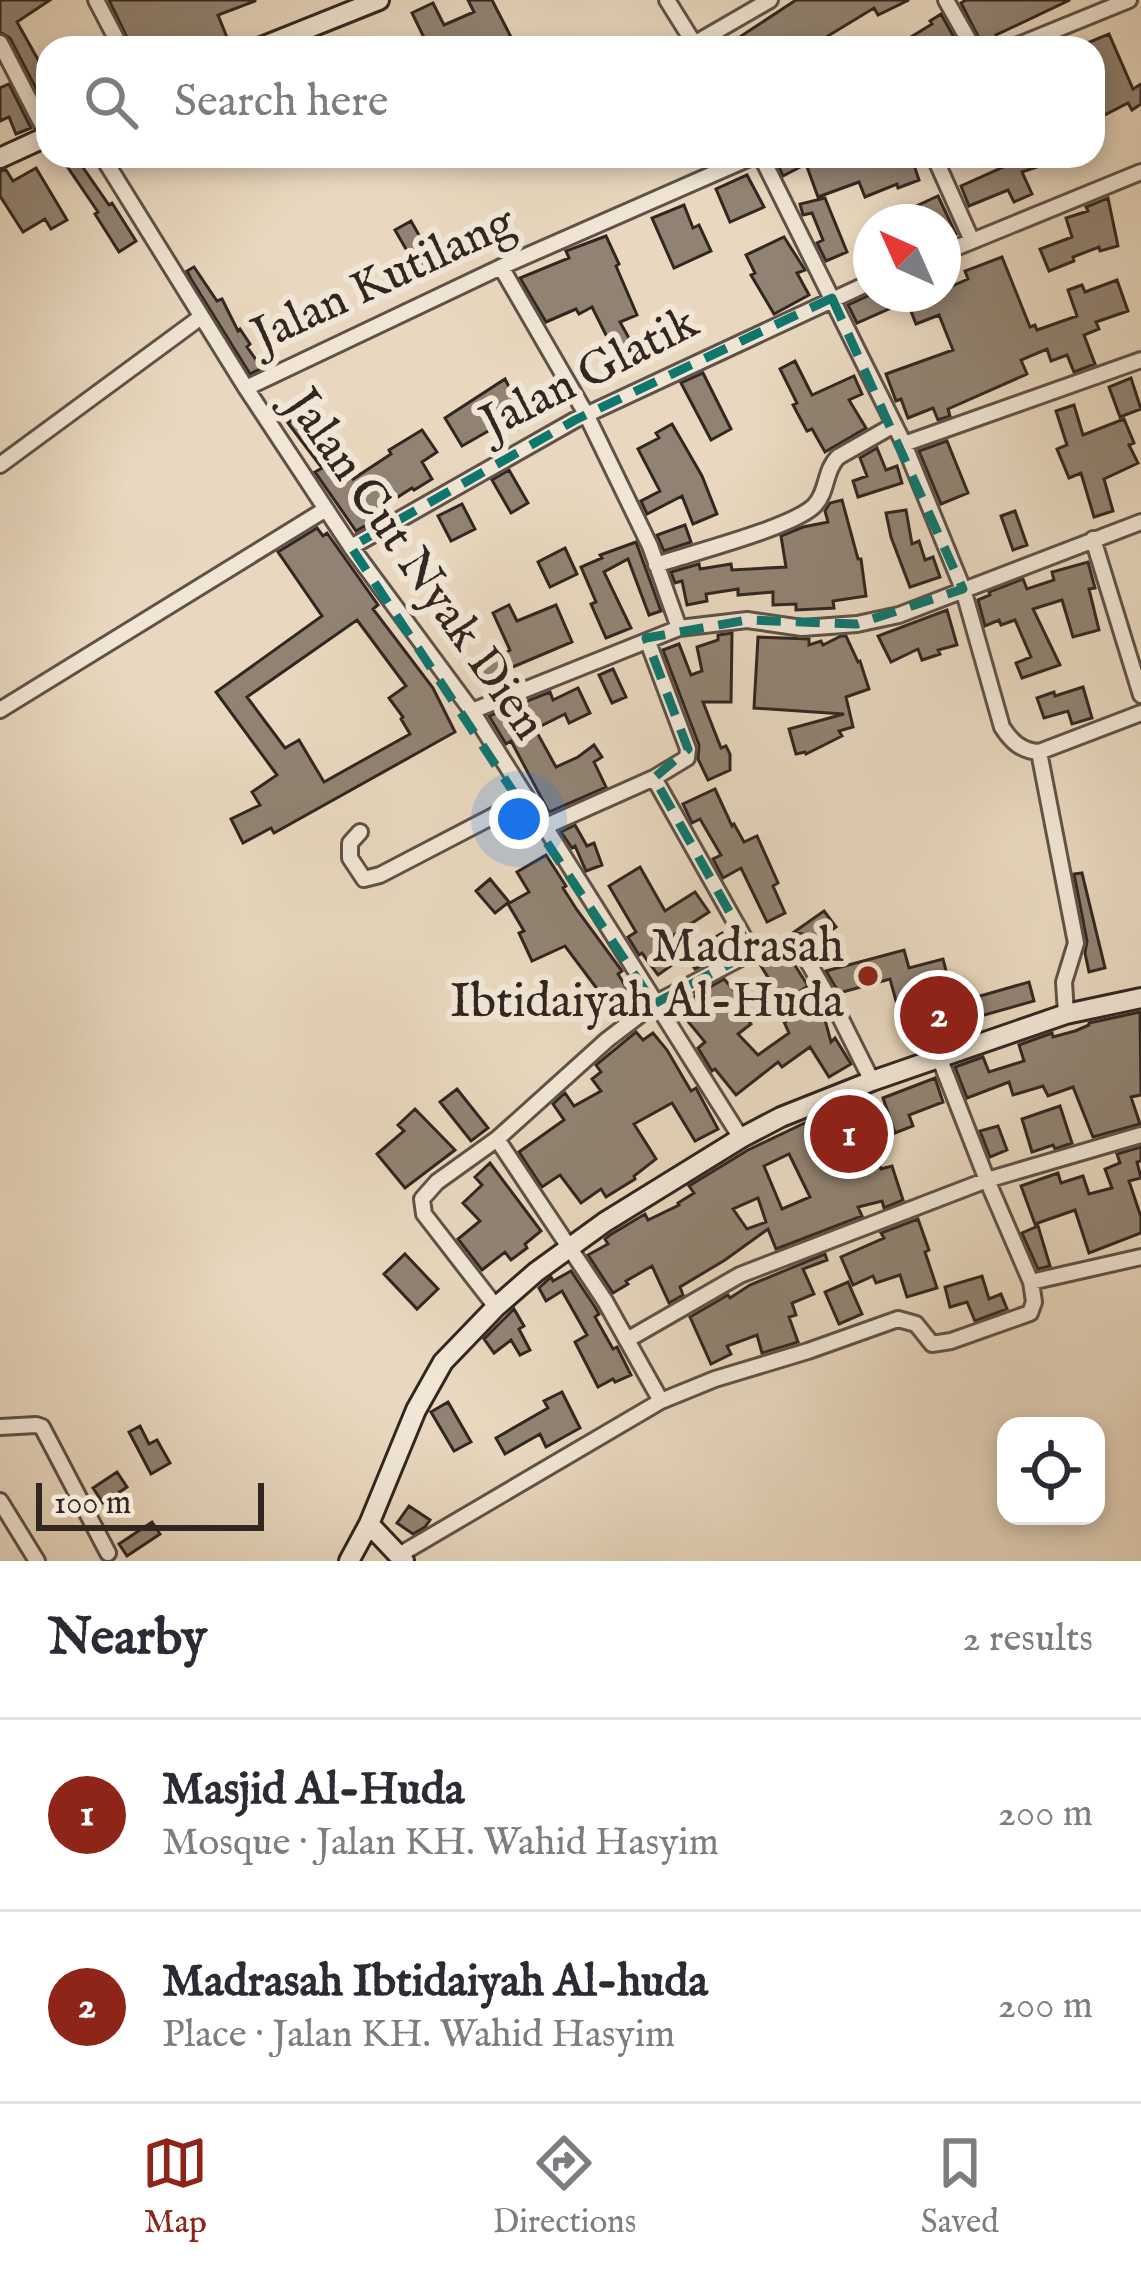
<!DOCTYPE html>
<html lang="en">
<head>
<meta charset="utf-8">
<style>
  body { margin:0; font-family:"IM FELL English",serif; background:#f2f2f3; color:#2b2b33 }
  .controls { position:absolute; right:36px; bottom:36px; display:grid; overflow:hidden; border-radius:24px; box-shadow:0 6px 18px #0003 }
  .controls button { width:108px; height:108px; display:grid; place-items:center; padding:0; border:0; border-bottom:3px solid #e1e1e2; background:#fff; color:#2b2b33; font:60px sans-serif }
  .compass { position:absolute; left:853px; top:204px; width:108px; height:108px; border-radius:50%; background:#fff; box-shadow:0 6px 18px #0003; rotate:315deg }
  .scale { position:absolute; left:36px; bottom:30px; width:228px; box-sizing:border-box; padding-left:12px; border:6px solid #322621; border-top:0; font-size:33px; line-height:42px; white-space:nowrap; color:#322621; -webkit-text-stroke:9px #f1e6d5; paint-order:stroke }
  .you { position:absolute; left:519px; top:819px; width:42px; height:42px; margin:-30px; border:9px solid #fff; border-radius:50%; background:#1a73e8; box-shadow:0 0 0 18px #1a73e833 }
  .badge { display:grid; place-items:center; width:78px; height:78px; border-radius:50%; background:#8f2418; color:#fff; font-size:39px; font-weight:700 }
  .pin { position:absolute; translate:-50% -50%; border:6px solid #fff; box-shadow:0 3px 12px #0006 }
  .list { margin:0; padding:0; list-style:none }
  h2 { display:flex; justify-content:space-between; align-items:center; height:156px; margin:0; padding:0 48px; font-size:51px }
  h2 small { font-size:39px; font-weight:400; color:#7c7c81 }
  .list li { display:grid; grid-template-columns:78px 1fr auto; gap:36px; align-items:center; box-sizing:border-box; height:192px; padding:0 48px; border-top:3px solid #e1e1e2 }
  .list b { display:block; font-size:45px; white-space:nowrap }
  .list p { margin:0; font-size:39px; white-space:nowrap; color:#7c7c81 }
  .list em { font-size:39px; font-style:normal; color:#7c7c81 }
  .icon { flex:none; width:66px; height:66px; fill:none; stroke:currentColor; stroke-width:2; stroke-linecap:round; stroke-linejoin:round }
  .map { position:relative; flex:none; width:1141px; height:1561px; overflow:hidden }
  .search { position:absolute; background:#fff; box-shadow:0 6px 18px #0003; left:36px; right:36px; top:36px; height:132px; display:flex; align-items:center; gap:30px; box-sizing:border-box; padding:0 42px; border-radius:36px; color:#7c7c81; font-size:45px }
  .sheet { height:540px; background:#fff }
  nav { display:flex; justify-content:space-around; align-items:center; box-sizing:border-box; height:168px; border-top:3px solid #e1e1e2; background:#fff; font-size:33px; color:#7c7c81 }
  nav a { display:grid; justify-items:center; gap:6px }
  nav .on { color:#8f2418 }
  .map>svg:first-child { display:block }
</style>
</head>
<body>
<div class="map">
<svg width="1141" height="1561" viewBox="0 0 1141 1561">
  <rect width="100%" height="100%" fill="#e9d8bf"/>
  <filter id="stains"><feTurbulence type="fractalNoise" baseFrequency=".00167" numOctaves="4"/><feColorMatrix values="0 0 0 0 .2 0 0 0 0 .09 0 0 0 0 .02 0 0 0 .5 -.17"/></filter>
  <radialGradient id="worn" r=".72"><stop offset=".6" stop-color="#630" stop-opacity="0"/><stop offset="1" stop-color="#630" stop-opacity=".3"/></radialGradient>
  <path fill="#918373" stroke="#322621" stroke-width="3" fill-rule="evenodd" d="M0,0h50l-33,22 24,43 7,-4v33l-7,4 -31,-60 -10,-6z
    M109,0h146v1l-37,14 12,30 -8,3h-90z
    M468,0h24l20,39 -18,9h-65l-17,-35 21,-10 11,22 30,-13z
    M796,0h113l-31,15 -4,-7 -56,34 3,6h-98z
    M966,0h104l-74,35 3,5 -15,8 -23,-45z
    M941,14l19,34h-67l39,-24 -2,-3z
    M1109,34l24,55 8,-5v20l-9,6 -4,-7 -35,18v-73h-4l-2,-5z
    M9,84l22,44 -15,6 -7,-17 -9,4v-33z
    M60,156h15l34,49 3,-2 24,38 -17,11 -24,-38 3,-2z
    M785,156h126l8,24 -21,8 -1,-4 -32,13 -6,-15 -41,15 -12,-33 -23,12 -7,-16z
    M1028,156l35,2 -41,14 10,22 -18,8 -6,-12 -39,16 -8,-20z
    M36,168l31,52 -16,9 -6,-10 -22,13 -23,-36v-25l6,-1 7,11z
    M747,175l17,32 -34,15 -14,-33z
    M938,196l18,38 -13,7v-19h-27l-6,-13z
    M825,198l22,54 -21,9 -9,-18 6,-3 -11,-27 -9,2 -3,-11z
    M1108,198l10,48 -18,5 -1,-4 -26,10 1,4 -25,10 -9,-22 32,-12 -6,-19 22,-7 -2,-4z
    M684,205l9,23 6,-3 12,26 -37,17 -22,-50z
    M411,221l26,46 -16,8 -26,-45z
    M606,236l13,28 -3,2 21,49 -17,7 20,36 -18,9 -30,-60 -13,7 -3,-5 -30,13 -26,-44 49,-20 -3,-7z
    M784,237l21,33 -8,3 12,22 -35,19 -23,-39 4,-2 -9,-18z
    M1002,257l28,70 5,-2 2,5 40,-14 -9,-26 14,-5 3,7 32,-12 11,31 -32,11 3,7 -15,6 11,29 -21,8 -7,-17 -16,6 -4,-12 -26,11 6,14 -79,35 2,7 -12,4 -5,-12 -25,10 -7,-19 -5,2 -10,-27 67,-24 -14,-35 -23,9 -9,-23 -50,22 -9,-18 24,-11h71v-4l25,-11 -3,-8z
    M194,267l23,34 5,-2 16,32 2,-2 10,15 -3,3 15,21 -12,6 -59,-95 -4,-8z
    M795,361l17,34 42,-19 8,18 -13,6 17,28 -41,24 -13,-23 -5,2 -14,-26 4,-2 -17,-34z
    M703,373l28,56 -20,11 -30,-57z
    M1131,378l10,31 -21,8 -11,-30z
    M505,379l23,45 -18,9 -6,-11 -42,24 -17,-28z
    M1074,405l9,30 41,-16 10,24 -5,2 9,18 -34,16 9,32 -19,6 -13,-44 -12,5 -12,-29 10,-4 -11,-34z
    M306,409l33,45 14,25 38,-25 -2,-4 33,-20 15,22 -15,10 10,17 -18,11 -2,-2 -39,25 4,6 -21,12 -41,-59 7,-4 -34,-45z
    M672,424l30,52 15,38 -24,10 -11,-28 -35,18 -6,-13 19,-10 -22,-42 21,-11 -3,-5z
    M947,441l21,52 -27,11 -22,-53z
    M877,448l9,22 11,-4 5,17 -44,14 -5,-16 14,-5 -7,-18z
    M509,470l19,33 -17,10 -19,-33z
    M842,500l16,59h3l5,37 -33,5 1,7 -38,2v-6l-23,1v-13l-35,3v-6l-32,5 1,7 -20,4 -5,-24 -7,2 -4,-11 28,-8 1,5 31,-5 1,6 54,-3 -5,-31 22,-9 25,-5 -3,-11 5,-8z
    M462,504l13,25 -24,12 -13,-25z
    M906,510l6,34 7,-3 6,19 8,-3 7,20 -30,10 -19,-50 -5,-24z
    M1015,511l12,34 -14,5 -12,-34z
    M685,525l6,17 -27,9 -7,-16z
    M317,528l6,8 4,-3 51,72 -5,4 60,79 22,44 -181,101 -3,-5 -28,15 -12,-24 29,-14 -8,-13 25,-17 -61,-83 106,-76 -44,-64zM357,620l49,66 -17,12 14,19 -2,2 9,15 -86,48 -25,-42 -14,8 -38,-51z
    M636,542l25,69 -12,4 -21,-56 -24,13 27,56 -25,10 -15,-34 5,-2 -15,-35 21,-9 -2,-3z
    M565,548l12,26 -27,13 -12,-25z
    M1088,562l7,26 -6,1 10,41 -26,7 -11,-37 -29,9 27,56 -38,13 -6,-15 15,-6 -16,-37 -14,5 -2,-5 -14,6 -7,-26 12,-5 -1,-3 34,-13 4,10 27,-9 -2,-8z
    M509,605l8,16 39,-16 16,37 -64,27 4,7 -27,13 -11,-20 36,-19 -17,-37z
    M947,610l10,35 -19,5 2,4 -18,6 -4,-11 -27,13 -13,-26z
    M732,633l-1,69h-28l18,46 5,-2 4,8v16l-22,10 -10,-21 1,-14 -36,-95 16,-6 12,31 11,-4 -5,-24 21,-7v-5z
    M841,636h5l12,26 2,-1 9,28 -23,8 7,30 -14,4 3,5 -36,18 -1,-2 -9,2 -7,-25 55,-15 -90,-6 4,-71 51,2v6l12,-4 2,4z
    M613,669l13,28 -14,6 -13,-28z
    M1083,687l9,31 -20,6 -4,-13 -24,7 -7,-20 17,-6 1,4z
    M578,688l12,25 -21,10 -4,-9 -30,15 21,38 22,-10 16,-12 8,12 -8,5 12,25 -57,25 -38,-71 -5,3 -17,-28 61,-24 3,8z
    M715,789l17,37 2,-2 10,18 13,-6 21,47 -5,3 12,27 -18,9 -26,-54 -18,10 -10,-19 8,-4 -21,-36 -8,4 -9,-19z
    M575,825l12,21 7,-3 8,22 -16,6 -11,-25 -3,2 -11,-16z
    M546,855l20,31 -3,2 14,22 45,61 -4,3 17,28 -16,9 -6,-11 -12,8 -10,-13 7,-5 -33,-44 -33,15 -13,-28 5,-2 -16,-27 21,-12 -12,-20z
    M640,867l25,44 30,-19 14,20 -37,24 14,19 -28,20 -16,-22 -3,2 -11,-18 8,-5 -27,-46z
    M1082,873l23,95 -16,4 -4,-19 2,-12 -13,-67z
    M490,879l19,23 -14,11 -19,-22z
    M824,911l12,16 -25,18 -8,-11 -9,-2z
    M722,933l10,17 -37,19 -9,-14z
    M904,950l5,18 34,-9 10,39 8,-2 2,5 66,-19 5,19 -96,27 -2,-6 -20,7 -9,-31 -11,3 -6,-22 -51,14 -13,-22z
    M789,956l19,30 -25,16 -22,-36 11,-7z
    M724,979l16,18 -6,6 17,21 -13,10 20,21 31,-22 -5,-11 38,-13 9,33 4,-4 16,26 -22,13 -19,-30 -28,20 -4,-5 -42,33 -21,-26 -3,2 -14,-23 7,-6 -29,-35z
    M1140,1012l1,83 -10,2 9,27 -47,13 -20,-50 -25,9 -5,-10 -30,9 -4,-13 -42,16 -12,-31 28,-10 6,15 35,-11 -5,-16 33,-12 1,4 22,-6 14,-6v-2z
    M636,1032l7,8 10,-7 14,17 24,41 5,-3 22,41 -23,12 -23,-38 -38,21 22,35 -22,17 1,3 -29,18 -5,-8 -20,14 -21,-28 -18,12 -23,-35 45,-32 -11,-16 12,-11 9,13 27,-15 -9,-12 9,-7 -5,-7z
    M935,1078l8,24 -34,13 4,11 -18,7 -12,-35z
    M457,1089l31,39 -17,13 -31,-39z
    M1060,1106l12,37 -17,6 -2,-4 -21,7 -10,-33z
    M415,1109l40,41 -50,38 -28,-34 27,-23 -6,-6z
    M863,1109l18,60 11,-3 11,34 -19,8 -2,-7 -24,6 4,9 -86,33 -8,-20 -43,31 -45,27 3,8 -14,8 -17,-37 -26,15 2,3 -15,9 -25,-38 20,-11 -3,-5 5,-4 35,-21 3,6 31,-15 -1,-2 16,-10 -5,-7 59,-36 65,-31 2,6zM789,1154l21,43 -28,12 -18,-43zM758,1198l8,24 -19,7 -14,-20z
    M998,1126l9,24 -17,7 -10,-26z
    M1141,1147v14l-4,1 4,16 -12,3 12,36v16l-52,20 -14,-43 -40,14 -14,-38 37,-13 3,10 22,-7 6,18 23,-6 -7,-19 15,-6 -3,-9z
    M490,1163l51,68 -16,13 2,4 -16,12 -6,-8 -23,18 -24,-31 22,-18 -17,-18 19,-18 -7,-8z
    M918,1219l11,31 -4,2 12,36 -30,9 -7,-22 -24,8 -3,-7 -20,9 -12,-28 43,-19 -3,-5z
    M1038,1226l12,40 -12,3 -16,-36z
    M405,1254l33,35 -21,20 -33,-35z
    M825,1254l2,6 -24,9 11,25 -22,9 4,12 -7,2 9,25 -36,11 -5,-18 -30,11 4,8 -20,10 -21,-47 38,-22 2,3 20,-13z
    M571,1271l24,36 4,7 -4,3 18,32 4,-2 14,28 -16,7 -2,-3 -15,8 -23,-45 12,-7 -25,-44 -16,10 -7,-13 12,-11 2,4z
    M982,1276l7,23 12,-5 6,15 -32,12 -8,-19 -17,5 -5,-20z
    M848,1282l14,32 -23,10 -14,-32z
    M514,1309l10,17 -5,3 11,21 -10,5 -9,-15 -17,13 -10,-14z
    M562,1392l18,36 -34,19 -6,-13 -35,20 -9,-16 52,-30 -4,-7z
    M448,1402l23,40 -17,9 -23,-39z
    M140,1426l9,18 8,-4 13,23 -19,11 -22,-42z
    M117,1472l10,15 -24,16 -10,-15z
    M409,1506l21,14 -5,7 -12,7 -16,-11z
    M152,1522l8,12 -33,22 -8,-12z"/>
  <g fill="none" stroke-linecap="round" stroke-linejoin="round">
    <defs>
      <path id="street" d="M96,0l25,48
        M667,0l30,48
        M946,0l27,48
        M0,43l48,93
        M694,44l76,-44
        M1011,48l118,-48
        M102,156l144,232 105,159 121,164 269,427
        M761,156l143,288 59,145 39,138c9,14 19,24 37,25l102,-39
        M934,156l38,85
        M943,253l198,-81
        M501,267l85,147 64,132 29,82
        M246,388l255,-121 253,-111
        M904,444l237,-84
        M0,465l201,-148
        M1093,539l48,156
        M351,547l224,-127 296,-138
        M656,565c35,-12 135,-37 158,-59 14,-14 10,-35 24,-49l56,-32
        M0,710l326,-201
        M472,711l207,-83 68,-8 55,8 55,-4 42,-9 242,-93
        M1039,752l37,191 -12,39 2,32
        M654,778l98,174
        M544,827l110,-49 33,-20 1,-9 -40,-107
        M360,832l-10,11v15l14,21 16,-4 146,-76
        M497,1139l108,162 56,100
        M1031,1282l110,-25
        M496,1307l-72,-93 -2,-15 15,-17 60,-43 110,-99 47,-36 98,-52 45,-9 44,76 31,62
        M627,1340l113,-65 247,-95 154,-45
        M0,1427l36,-2 6,2 66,126
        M0,1501l37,60
        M399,1555l262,-154 54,-22 93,-28 90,-32 18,5 16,20 19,-3 79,-28 4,-11 -3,-20 -44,-102 -48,-123"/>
      <path id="secondary" d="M259,48l120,-48
        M0,158l48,-22
        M369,1524l35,37
        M349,1561l20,-37 47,-114 27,-48 53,-55 40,-35 69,-50 136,-84 40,-21 91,-36 194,-67 75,-16"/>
    </defs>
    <use href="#street" stroke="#605248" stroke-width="20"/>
    <use href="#secondary" stroke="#322621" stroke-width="24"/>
    <use href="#street" stroke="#f1e6d5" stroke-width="14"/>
    <use href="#secondary" stroke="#f1e6d5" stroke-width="18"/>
  </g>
  <path fill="none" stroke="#0f766e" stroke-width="9" stroke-dasharray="24 15" stroke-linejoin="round" d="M832,298l131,291 -106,35 -110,-4 -101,18 42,111 -34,29 98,174 -98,52 -303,-457 224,-127z"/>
  <circle fill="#8f2418" stroke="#f1e6d5" stroke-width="4.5" cx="868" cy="976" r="12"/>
  <g text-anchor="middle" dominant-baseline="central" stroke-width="12" stroke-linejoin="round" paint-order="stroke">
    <g font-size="48" fill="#322621" stroke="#f1e6d5">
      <text transform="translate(384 280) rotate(-25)">Jalan Kutilang</text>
      <text transform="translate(590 374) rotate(-27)">Jalan Glatik</text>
      <text transform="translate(414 565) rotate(55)">Jalan Cut Nyak Dien</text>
    </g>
    <g font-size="48" fill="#322621" stroke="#f1e6d5" text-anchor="end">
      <text x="844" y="948">Madrasah<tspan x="844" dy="55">Ibtidaiyah Al-Huda</tspan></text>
    </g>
  </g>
  <rect width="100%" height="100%" filter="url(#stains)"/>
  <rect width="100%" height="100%" fill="url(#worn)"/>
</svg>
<div class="controls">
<button><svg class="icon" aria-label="locate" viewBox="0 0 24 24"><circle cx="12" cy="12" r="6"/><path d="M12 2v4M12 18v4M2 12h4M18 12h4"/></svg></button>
</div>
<svg class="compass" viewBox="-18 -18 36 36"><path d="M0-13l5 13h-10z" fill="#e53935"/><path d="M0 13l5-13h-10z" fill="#7c7c81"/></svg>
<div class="scale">100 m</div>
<div class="you"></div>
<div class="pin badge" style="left:849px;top:1134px">1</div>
<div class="pin badge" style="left:939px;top:1015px">2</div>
<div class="search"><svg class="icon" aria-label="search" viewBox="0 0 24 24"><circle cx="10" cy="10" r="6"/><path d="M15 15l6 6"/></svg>Search here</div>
</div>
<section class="sheet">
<h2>Nearby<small>2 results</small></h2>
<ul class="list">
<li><span class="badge">1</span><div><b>Masjid Al-Huda</b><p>Mosque · Jalan KH. Wahid Hasyim</p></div><em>200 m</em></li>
<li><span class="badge">2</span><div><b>Madrasah Ibtidaiyah Al-huda</b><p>Place · Jalan KH. Wahid Hasyim</p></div><em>200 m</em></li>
</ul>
</section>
<nav>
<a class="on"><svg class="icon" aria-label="map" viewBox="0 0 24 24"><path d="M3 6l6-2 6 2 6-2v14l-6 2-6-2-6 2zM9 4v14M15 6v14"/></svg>Map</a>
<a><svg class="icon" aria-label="directions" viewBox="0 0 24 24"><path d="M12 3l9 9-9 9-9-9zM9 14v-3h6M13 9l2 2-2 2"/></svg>Directions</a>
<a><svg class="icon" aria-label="saved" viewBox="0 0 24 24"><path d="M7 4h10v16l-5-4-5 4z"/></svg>Saved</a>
</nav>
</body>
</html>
